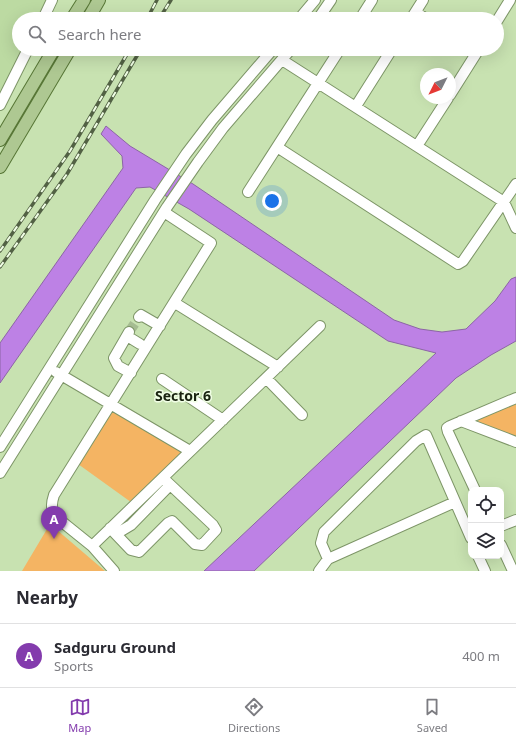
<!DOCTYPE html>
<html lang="en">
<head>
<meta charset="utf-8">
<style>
  body { margin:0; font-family:"Noto Sans",sans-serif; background:#f7f7f7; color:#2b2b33 }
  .controls { position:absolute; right:12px; bottom:12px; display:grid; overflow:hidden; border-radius:8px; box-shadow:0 4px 16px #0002 }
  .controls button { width:36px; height:36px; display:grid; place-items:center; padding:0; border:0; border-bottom:1px solid #e1e1e2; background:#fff; color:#2b2b33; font:20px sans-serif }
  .compass { position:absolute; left:420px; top:68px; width:36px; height:36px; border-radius:50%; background:#fff; box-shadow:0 4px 16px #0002; rotate:228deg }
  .you { position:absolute; left:272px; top:201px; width:14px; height:14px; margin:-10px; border:3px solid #fff; border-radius:50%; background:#1a73e8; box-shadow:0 0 0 6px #1a73e833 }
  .badge { display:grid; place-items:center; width:26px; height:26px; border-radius:50%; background:#833bad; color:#fff; font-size:13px; font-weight:700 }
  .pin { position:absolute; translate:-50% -33px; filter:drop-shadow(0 1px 2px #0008) }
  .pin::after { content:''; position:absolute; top:21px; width:14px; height:12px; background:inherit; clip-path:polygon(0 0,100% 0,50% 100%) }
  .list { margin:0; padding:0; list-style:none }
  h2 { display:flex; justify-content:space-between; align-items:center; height:52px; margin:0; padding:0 16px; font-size:17px }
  h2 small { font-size:13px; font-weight:400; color:#7c7c81 }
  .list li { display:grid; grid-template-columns:26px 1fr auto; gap:12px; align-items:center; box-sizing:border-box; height:64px; padding:0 16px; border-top:1px solid #e1e1e2 }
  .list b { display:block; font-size:15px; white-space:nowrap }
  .list p { margin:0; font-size:13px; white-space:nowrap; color:#7c7c81 }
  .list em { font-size:13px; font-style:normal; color:#7c7c81 }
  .icon { flex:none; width:22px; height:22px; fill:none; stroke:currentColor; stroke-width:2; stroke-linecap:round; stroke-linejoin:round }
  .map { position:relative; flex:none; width:516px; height:571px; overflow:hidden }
  .search { position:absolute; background:#fff; box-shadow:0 4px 16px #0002; left:12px; right:12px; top:12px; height:44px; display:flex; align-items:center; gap:10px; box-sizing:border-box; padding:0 14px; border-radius:22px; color:#7c7c81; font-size:15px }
  .sheet { height:116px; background:#fff }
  nav { display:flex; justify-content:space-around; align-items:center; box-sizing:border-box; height:56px; border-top:1px solid #e1e1e2; background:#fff; font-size:11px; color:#7c7c81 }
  nav a { display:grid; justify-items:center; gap:2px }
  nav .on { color:#833bad }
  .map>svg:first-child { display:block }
</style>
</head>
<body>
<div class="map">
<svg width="516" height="571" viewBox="0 0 516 571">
  <rect width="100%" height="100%" fill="#c8e2b1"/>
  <path fill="#bcdaa2" d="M0,0h48l-9,19h-20v30h5l-24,46z"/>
  <path fill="#f4b463" d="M516,403v34l-37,-12 -1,-5z
    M113,408l75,46 -53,51 -57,-41z
    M50,524l55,47h-83z"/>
  <path fill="#bd81e5" stroke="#8c65a5" d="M106,126l24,20 63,38 201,136 26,9 22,3 24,-3 29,-28 16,-22 5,-2v64l-25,14 -35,23 -202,193h-50l232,-218 -48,-12 -199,-132 -39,-22 -14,1 -136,195v-40l123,-175 -1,-12 -21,-22z"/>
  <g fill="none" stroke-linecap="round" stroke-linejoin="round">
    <path stroke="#a5bc91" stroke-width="10" stroke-dasharray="10 5" stroke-linecap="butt" d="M129,332l10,-15"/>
    <defs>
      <path id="minor" d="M416,12l10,7
        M43,19l9,-19
        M299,19l16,-19
        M318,19l13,-19
        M360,19l12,-19
        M411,19l12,-19
        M497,21l13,-21
        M282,60l222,142 12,26
        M450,95l29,-46
        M0,105l28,-56
        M356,106l36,-57
        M417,146l31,-48
        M277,147l181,117 5,-3 53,-77
        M248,192l92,-143
        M175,303l103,64
        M139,317l2,-2 19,11
        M129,332l-15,26 4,8 13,7
        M127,336l13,8
        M56,372l134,79
        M266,378l36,37
        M162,379l61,41
        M461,421l55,21
        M0,447l155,-247 31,-46 26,-34 61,-71
        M0,473l167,-266 31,-45 25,-34 68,-79
        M475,490l-27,-58 -1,-4 3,-2 66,-28
        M501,526l15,-6
        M110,528l21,22 8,2 29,-29 4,-2 23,23 7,1 14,-15 -3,-5 -50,-47
        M116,534l15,-9 39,-40
        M501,545l12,26
        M92,546l228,-220
        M478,556l7,15
        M328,559l-7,-16 3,-11 92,-91 10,-6 45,103
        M114,571l-22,-25 -36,-29c-5,-8 -5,-13 -2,-22l157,-252 -47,-31
        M319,571l9,-12 127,-57"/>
      <path id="major" d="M72,19l12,-19
        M88,19l11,-19
        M0,140l54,-91
        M0,167l70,-118"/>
    </defs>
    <use href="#minor" stroke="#7d9567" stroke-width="12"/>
    <use href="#major" stroke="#577636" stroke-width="14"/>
    <use href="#minor" stroke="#fff" stroke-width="10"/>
    <use href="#major" stroke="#aec892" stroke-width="12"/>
    <defs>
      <path id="rail" d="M147,19l10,-19
        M159,19l12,-19
        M0,251l70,-100 60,-102
        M0,267l67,-93 74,-125"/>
    </defs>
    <use href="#rail" stroke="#526144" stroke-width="3.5"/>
    <use href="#rail" stroke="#f0fee5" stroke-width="2" stroke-dasharray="6" stroke-linecap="butt"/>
  </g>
  <g text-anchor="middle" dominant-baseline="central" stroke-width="3" stroke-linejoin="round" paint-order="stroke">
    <g font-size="14" font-weight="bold" fill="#192310" stroke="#f0fee5">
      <text x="183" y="395">Sector 6</text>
    </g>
  </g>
</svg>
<div class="controls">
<button><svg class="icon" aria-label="locate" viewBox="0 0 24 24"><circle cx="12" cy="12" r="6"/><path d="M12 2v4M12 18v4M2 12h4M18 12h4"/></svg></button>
<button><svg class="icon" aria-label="layers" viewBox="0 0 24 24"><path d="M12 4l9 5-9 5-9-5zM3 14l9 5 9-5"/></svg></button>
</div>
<svg class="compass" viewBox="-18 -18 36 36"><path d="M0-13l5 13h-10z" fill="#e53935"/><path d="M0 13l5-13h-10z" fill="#7c7c81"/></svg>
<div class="you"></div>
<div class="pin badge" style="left:54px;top:539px">A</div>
<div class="search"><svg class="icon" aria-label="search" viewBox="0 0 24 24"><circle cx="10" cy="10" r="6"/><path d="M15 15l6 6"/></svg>Search here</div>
</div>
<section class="sheet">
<h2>Nearby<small></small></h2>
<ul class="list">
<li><span class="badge">A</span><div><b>Sadguru Ground</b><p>Sports</p></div><em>400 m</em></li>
</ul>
</section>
<nav>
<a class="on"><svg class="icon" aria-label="map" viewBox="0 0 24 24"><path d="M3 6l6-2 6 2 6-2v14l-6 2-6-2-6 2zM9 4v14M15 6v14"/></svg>Map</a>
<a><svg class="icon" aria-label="directions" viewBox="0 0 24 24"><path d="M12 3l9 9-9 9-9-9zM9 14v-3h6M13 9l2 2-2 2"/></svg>Directions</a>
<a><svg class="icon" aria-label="saved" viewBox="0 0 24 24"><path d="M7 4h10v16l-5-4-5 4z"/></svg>Saved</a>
</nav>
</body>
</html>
